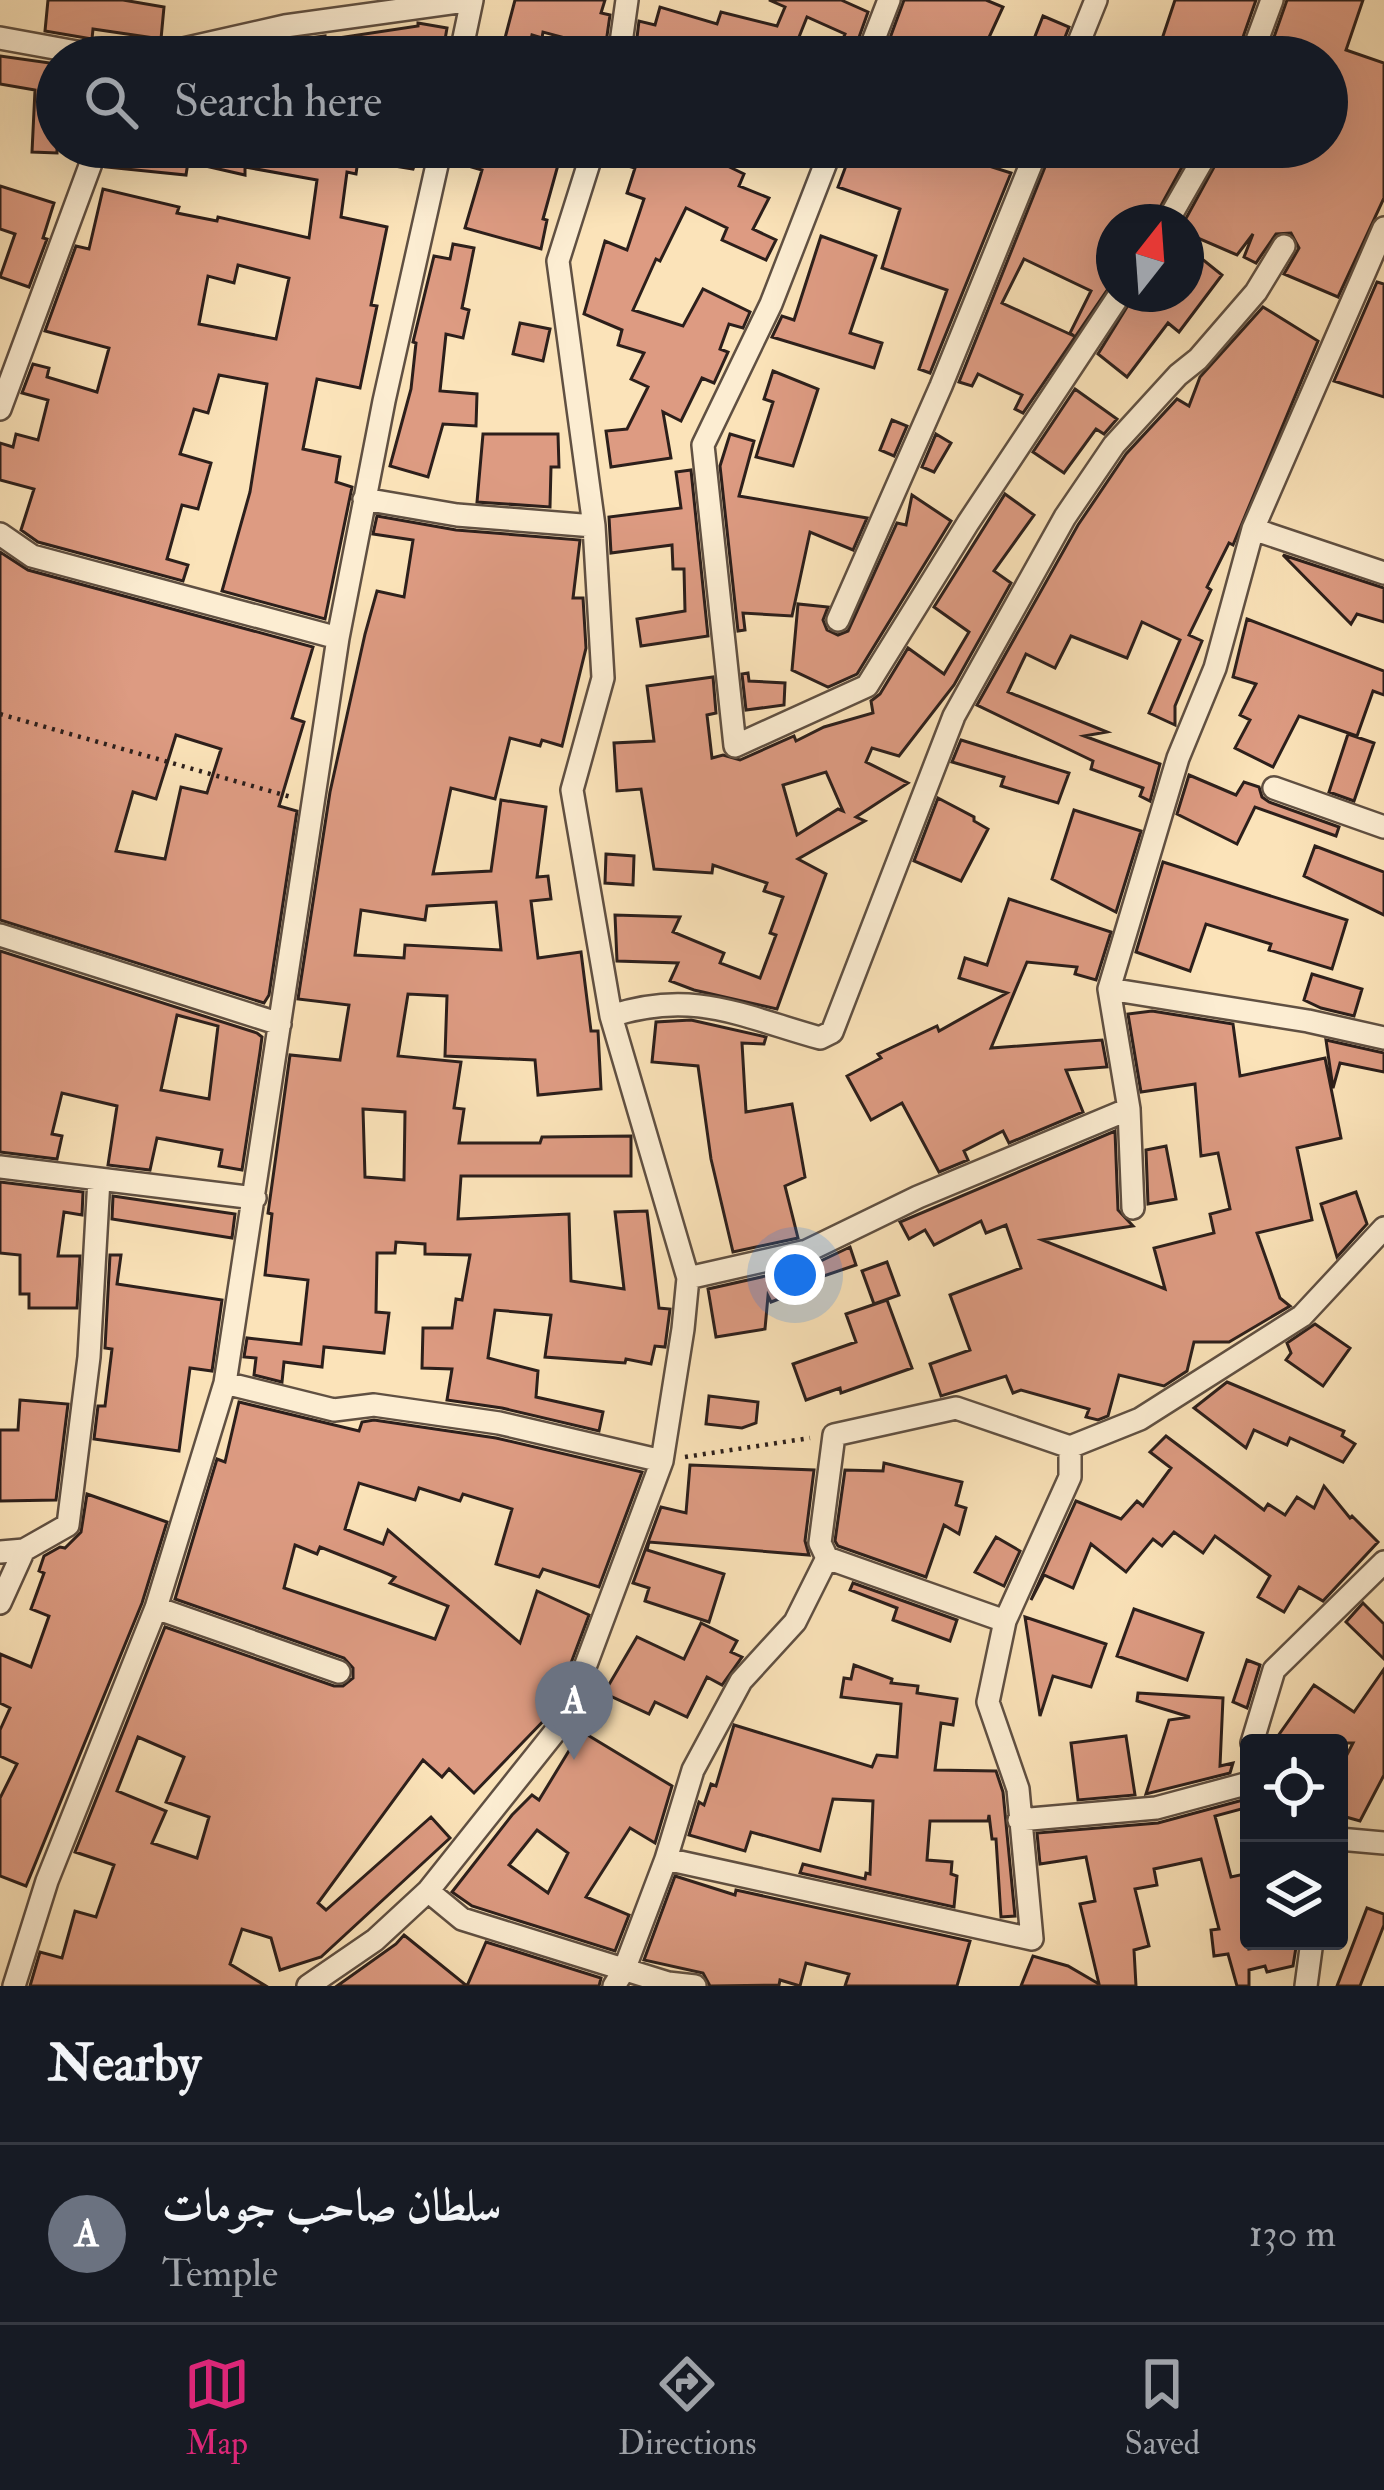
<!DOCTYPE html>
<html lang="en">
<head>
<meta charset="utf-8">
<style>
  body { margin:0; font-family:"IM FELL Double Pica",Amiri,serif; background:#20242c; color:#f1f3f6 }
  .controls { position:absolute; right:36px; bottom:36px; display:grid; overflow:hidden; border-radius:12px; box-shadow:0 12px 48px #0002 }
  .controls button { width:108px; height:108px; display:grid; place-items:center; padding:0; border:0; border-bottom:3px solid #363941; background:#171b24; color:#f1f3f6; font:60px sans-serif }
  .compass { position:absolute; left:1096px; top:204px; width:108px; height:108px; border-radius:50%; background:#171b24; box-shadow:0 12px 48px #0002; rotate:17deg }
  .you { position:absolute; left:795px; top:1275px; width:42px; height:42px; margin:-30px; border:9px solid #fff; border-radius:50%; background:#1a73e8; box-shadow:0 0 0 18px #1a73e833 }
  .badge { display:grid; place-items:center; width:78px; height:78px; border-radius:50%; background:#db2777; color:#fff; font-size:39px; font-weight:700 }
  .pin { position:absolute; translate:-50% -99px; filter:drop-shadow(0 3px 6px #0008) }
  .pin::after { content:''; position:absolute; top:63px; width:42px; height:36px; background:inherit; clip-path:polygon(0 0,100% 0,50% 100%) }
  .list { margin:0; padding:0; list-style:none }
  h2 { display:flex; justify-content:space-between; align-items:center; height:156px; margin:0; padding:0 48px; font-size:51px }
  h2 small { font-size:39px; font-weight:400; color:#9ea1a6 }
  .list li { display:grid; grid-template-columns:78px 1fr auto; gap:36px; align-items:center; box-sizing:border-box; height:180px; padding:0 48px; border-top:3px solid #363941 }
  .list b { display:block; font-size:45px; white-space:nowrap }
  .list p { margin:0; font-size:39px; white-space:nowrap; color:#9ea1a6 }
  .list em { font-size:39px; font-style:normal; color:#9ea1a6 }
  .icon { flex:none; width:66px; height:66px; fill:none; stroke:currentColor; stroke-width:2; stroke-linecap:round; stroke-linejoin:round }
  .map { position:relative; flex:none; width:1384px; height:1986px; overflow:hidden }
  .search { position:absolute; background:#171b24; box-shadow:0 12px 48px #0002; left:36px; right:36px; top:36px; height:132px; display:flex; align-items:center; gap:30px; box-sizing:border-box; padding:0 42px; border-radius:66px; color:#9ea1a6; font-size:45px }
  .sheet { height:336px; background:#171b24 }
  nav { display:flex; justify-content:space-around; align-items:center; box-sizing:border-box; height:168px; border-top:3px solid #363941; background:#171b24; font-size:33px; color:#9ea1a6 }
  nav a { display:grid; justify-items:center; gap:6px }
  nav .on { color:#db2777 }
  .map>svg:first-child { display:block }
</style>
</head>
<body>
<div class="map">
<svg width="1384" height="1986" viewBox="0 0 1384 1986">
  <rect width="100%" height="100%" fill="#fbe3b9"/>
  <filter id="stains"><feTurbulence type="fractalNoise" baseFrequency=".00167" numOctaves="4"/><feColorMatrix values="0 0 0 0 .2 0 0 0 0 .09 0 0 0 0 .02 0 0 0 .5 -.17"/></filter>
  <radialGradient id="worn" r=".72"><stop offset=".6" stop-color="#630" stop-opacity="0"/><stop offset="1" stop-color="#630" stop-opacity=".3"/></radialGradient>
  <path fill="#dd9b82" stroke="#2c1f1b" stroke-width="3" fill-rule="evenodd" d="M48,0h75l41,7 -3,32 -68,-10 -1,10 -47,-8z
    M515,0h90l-4,13 9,2 -6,42h-19l3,-13 -45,-12 -1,6 -10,-3 -5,22h-27z
    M769,0h72l27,12 -16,45h-17l10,-23 -38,-17 -16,40h-31l-33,-11 -3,11h-53l-35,-11 3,-25 16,4 5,-18 57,17 4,-12 56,14 8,-19z
    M904,0h82l17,7 -23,50h-97z
    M1175,0h81l-20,57h-80z
    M1287,0h76l-17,50 38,13v135l-46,99 -54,-23 15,-26 -8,-15 -15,1 -20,29 -12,-6 9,-23 -16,21 -51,-22 -2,-11 41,-75h102v-90h-60z
    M1043,16l26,11 -11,28 -26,-11z
    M418,23l29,5 -5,29 -50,-4 -98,4v-17l31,-4v4l93,-14z
    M0,56l57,8v89l-25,-1 3,-62 -35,-6z
    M112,147h309l-8,22 -55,-9 -2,14 -9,-2 -6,45 46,10 -16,78 6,1 -17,82 -43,-9 -14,70 37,8 -4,25 16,5 -27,132 -103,-28 28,-99 17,-108 -48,-9 -11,38 -14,-4 -14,45 31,9 -13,46 -16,-4 -15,54 21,6 -5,16 -145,-39 -17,-12 13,-41 -34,-9v-37l13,4 3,-13 22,6 10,-40 -26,-7 11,-29 16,4 -2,9 50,15 12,-44 -64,-17 31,-85 13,3 14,-60 76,18 -2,6 40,8 1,-4 91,21 8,-58 -72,-13v8l-57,-13 -2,13 -80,-8zM238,265l51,13 -13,61 -77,-15 9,-48 26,7z
    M474,147h89l-20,72 4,1 -6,29 -76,-21 17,-58 -14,-4z
    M609,147h79l56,27 -5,12 30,12 -16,31 23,11 -10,20 -44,-20 5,-12 -41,-20 -26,53 -4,-2 -23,51 50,16 20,-37 47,23 -7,16 -14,-4 -9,25 8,3 -14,31 -12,-5 -21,43 -18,-9 8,46 -60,9 -5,-36 21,-2 21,-42 -17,-8 13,-26 -26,-8 4,-15 -38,-16 21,-73 22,9 17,-51 -17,-6 8,-25 -29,-8z
    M853,147h66l46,16 2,-4 44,14 -81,200 -11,-4 28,-79 -65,-22 18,-59 -62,-22z
    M1053,147h140l-41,75h-38v58l-91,133 -8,-4 7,-14 -44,-21 -6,12 -13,-4zM1024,259l67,32 -21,42 4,3 -72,-33z
    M0,186l54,17 -11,35 4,1 -18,48 -29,-10 15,-43 -15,-5z
    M821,236l55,20 -26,77 32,10 -8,25 -102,-31 10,-21 12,4z
    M453,244l21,4 -12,60 7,2 -6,28 -17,-4 -6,57 37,3 -1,32 -33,-2 -15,53 -38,-11 21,-77 5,-46 -3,-1 21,-86 16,3z
    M1186,246l36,29 -43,57 -11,-9 -41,54 -29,-23 37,-60h51z
    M1377,282l7,2v113l-50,-16z
    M1263,307l55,34 -85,204 -4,-2 -22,44 4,3 -22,45 13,6 -27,65v19l-26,-12 31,-73 -38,-18 -15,36 -56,-22 -16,32 -29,-14 -18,38 99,40 -23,4 76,28 -10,37 -10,-5 3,-8 -52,-19 2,-8 -116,-56 101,-180 48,-71 51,-55 12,7 11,-29z
    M520,323l30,6 -7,32 -30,-7z
    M773,371l45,18 -25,77 -37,-9 17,-55 -9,-3z
    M1075,389l42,30 -13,15 -8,-5 -32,44 -31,-21z
    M892,420l15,6 -13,30 -14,-6z
    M483,434h75l1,33h-8l-1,40 -73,-5z
    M730,434l24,7 -15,55 128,22 -14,32 -43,-18 -18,84 -49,-3 2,17 -7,1 -18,-165z
    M936,434l15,9 -17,29 -12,-5z
    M691,470l17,166 -67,10 -4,-27 48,-8 -1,-42h-11l-1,-24 -61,8 -2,-36 72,-9 -5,-36z
    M1005,494l29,21 -40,56 17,12 -57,102 -55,71 -27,-8 -6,14 42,21 -52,34 9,4 -67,38 28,15 -49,135 -83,-19 -24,-9 8,-18 -61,-2 -2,-46 65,2 -7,15 51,21 -4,10 40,15 16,-43 -6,-2 13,-36 -19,-6 3,-8 -54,-18 -1,8 -58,-4 -13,-80 -24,2 -3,-48 40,-2 -7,-55 66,-9 3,36 -9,2 5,43 11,-3 17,5 54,-24 2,5 28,-14 49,-14 -2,-12 9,-7 28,-46 36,26 25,-42 -35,-25zM826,772l17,39 -5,-2 -41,26 -14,-50z
    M912,495l39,26 -94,153 -29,13 -36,-17 6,-66 30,3 -5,13 4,10 11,5 10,-4 49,-108 9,2z
    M377,516l79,14 124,10 -7,58h10l3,50 -24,98 -20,-6 -2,6 -30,-8 -15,61 -44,-11 -18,86 58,-3 10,-71 45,7 -9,70 11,-1 3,23 -20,2 7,57 43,-6 10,79h7l3,58 -63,6 -3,-35 -90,-4 2,-60 -39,-2 -10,62 63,6 -7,46 10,1 -5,34h81l2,-6 89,-1v40h-170l-3,43 111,-5 2,67 53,8 -9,-77 32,-1 12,97 11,1 -5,38 -10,-1 -4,18 -25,-5 -1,4 -80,-6 6,-42 -56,-5 -7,48 50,13 -2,26 67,15 -4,19 -97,-23 -55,-8 5,-31 -30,-1 1,-40h29l4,-29 6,1 8,-45 -45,-1v-10l-29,-2 -1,11h-18l-1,59 13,1 -5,40 -60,-6 -2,20 -38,-5 -2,20 -28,-7 2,-17 -12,-1 3,-19 54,6 7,-64 -43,-5 7,-61 -4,-1 22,-158 50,5 9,-55 -51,-6 32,-207 35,-158 12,-43 27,6 9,-57 -40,-6zM496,902l5,48 -96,-5 -1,13 -49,-3 6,-45 64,10 2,-14zM363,1109l42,3 -1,68 -39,-3z
    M0,552l28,18 285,77 -21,71 12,4 -25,84 18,5 -28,184 -5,8 -264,-83zM176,735l45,14 -14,44 -26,-6 -16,72 -49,-8 17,-59 23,7z
    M1283,555l101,33v34l-27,-8 -6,10z
    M1247,619l137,52v24l-11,-4 -16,45 -58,-20 -26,51 -38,-19 15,-28 -10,-5 16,-31 -23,-7z
    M748,673l1,8 36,2 -1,22 -38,5 -4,-36z
    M1348,734l26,9 -20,58 -25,-9z
    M961,740l108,33 -11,30 -57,-17 3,-9 -52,-15z
    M1189,775l47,20 8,-13 15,5 3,10 7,5 70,25 -3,9 -81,-29 -18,37 -60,-30z
    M938,798l36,19v4l14,8 -27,52 -47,-20z
    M1074,810l67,21 -25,81 -64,-33z
    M1315,846l69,26v43l-80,-39z
    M606,854l28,2 -1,29 -28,-2z
    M1163,862l184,58 -15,49 -63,-19 2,-6 -65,-20 -16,47 -54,-19z
    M1009,899l102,33 -15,48 -21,-6 2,-7 -50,-5 -36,86 111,-8 5,27 -41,3 17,42 -74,31 -6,-12 -39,20 4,9 -29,12 -37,-69 -31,17 -24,-44 34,-18 -3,-4 59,-28 2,5 68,-38 -48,-15 6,-20 22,7z
    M0,951l257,82 5,4 -2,15 -18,118 -23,-4 3,-16 -65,-12 -7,32 -42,-5 9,-59 -55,-13 -10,41 10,2 -5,23 -57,-7zM177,1015l41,11 -9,73 -48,-9z
    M1312,974l50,15 -8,27 -33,-8 -17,-8z
    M1152,1011l81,13 7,52 85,-18 16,80 -44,10 15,72 -55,13 23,65 10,8 -61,36h-35l-7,29 -23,15 -45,-11 -11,41 -10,4 -12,-3 3,-8 -68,-19 -8,3 -7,-17 -65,20 -11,-32 40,-14 -20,-55 71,-27 -15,-43 -20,8 -5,-12 -47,24 -9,-15 -16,9 -9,-17 215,-91 3,79 15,16 -91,14 123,49 -11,-41 60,-15 -4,-19 20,-5 -12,-56 -17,3 -6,-72 -54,8 -13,-78z
    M691,1020l75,17 -2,7 -22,-1 4,69 46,-8 13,73 -20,9 13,52 -65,14 -22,-93 -13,-93 -46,-4 4,-40z
    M1326,1040l58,13v19l-44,-9 -7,25z
    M1166,1146l10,53 -28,5 -2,-54z
    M0,1182l83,10 -1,23 -18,-3 -6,44h22l-3,52h-48v-14h-9v-39l-20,-2z
    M1356,1192l11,32 -30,33 -16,-53z
    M113,1196l122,18 -3,24 -120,-19z
    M850,1247l6,18 -53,18 2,6 -34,13 -3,-6 -3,33 -49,8 -8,-48 102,-23z
    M110,1255h11l-4,29 105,16 -10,71 -22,-3 -11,83 -85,-12 4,-33h7l7,-57 -7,-1z
    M887,1262l12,33 -25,9 -12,-33z
    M887,1300l25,68 -71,25 -1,-5 -34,12 -13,-36 63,-22 -10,-28z
    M1315,1324l35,24 -27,38 -37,-26 5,-7 -4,-10z
    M1227,1382l117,49 -2,5 13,8 -12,18 -53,-24 -3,7 -33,-15 -8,18 -52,-40z
    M709,1396l49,6 -2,21 -14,5 -36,-4z
    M20,1400l48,4 -12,96 -56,1v-71h18z
    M239,1402l120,29 3,-9 12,-2 122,18 146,34 -43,115 -56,-18 -4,8 -43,-13 16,-55 -49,-15 -3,7 -41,-13 -4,12 -56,-17 -14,46 38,15 5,-14 132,113 17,-52 52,24 -36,96 -79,82 -25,-24 -7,8 -19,-17 -105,143 8,7 105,-93 19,21 -129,119 -41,13 -9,-32 -29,-9 -12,35 36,22h-236l10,-34 22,6 13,-47 21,6 18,-52 -39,-13 90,-225 169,59h9l10,-8v-10l-9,-10 -169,-59 42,-140 8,3zM295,1545l22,9 3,-7 61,24 14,6 -5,6 58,23 -13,33 -151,-51zM138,1737l46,20 -18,45 43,15 -12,41 -45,-15 14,-32 -49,-20z
    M1166,1436l98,74 4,-6 17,11 12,-18 17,11 10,-22 26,32 2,-2 26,26 -55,59 -24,-14 -15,25 -26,-15 12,-21 -55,-40 -12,17 -29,-21 -12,14 -9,-7 -27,33 -35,-28 -18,44 -29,-13 -13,25 45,-99 45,18 16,-18 6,5 28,-38 -21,-16z
    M884,1463l78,19 -6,23 10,3 -7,26 -15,-9 -18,52 -88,-31 -3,-5 10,-71 38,1z
    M690,1465l124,5 -9,71 4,14 -160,-13 -2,8 77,24 -15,48 -64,-21 4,-13 -16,-5 28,-76 25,6z
    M87,1494l80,28 -25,81 -116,283 -26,-10v-78l17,-34 -17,-8v-26l10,-22 -10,-5v-49l31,13 18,-51 -18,-7 13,-36 -5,-2 5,-15 16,-9 5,1 16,-16z
    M996,1537l24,14 -16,35 -29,-14z
    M853,1583l104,37 -7,21 -57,-21 4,-12 -47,-18z
    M1363,1603l21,21v35l-38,-37z
    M1134,1609l69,24 -16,47 -70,-24z
    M1025,1617l81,27 -15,43 -38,-11 -13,40z
    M701,1623l36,18 -6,11 11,5 -20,28 -15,-8 -20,40 -32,-15 -6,12 -45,-21 33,-56 47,22z
    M1247,1660l13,5 -13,43 -14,-6z
    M854,1665l38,14 -1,4 27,3 -1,7 40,6 -4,26 -12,-2 -6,47 61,1 7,21 12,124 -14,1 -5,-78h-4l-3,-24 -1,6h-58l-3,39 25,2 -1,12 6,2 -3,31 -154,-34 3,-9 62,15 1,-6 4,1 3,-73 -40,-2 -13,52 -69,-19 -6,19 -56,-16 10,-33 5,3 7,-21 5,2 18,-61 138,42 5,-12 20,2 4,-53 -60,-7 3,-19 7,1z
    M1384,1669v106l-24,46 -21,-6v-45l14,-27h-80l41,-58 40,27z
    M1138,1693l85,5 -3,68 13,-3 -3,10 -84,21 23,-74 21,-3 -53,-16z
    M581,1731l91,55 -17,57 -25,-15 -44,69 43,18 -14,36 -143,-45 -20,-14 60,-77 20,-20 7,5zM537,1830l31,23 -20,40 -39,-28z
    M1126,1736l9,59 -57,5 -7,-57z
    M1243,1800l6,7 -34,9 16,61 18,-4v76l48,-8 -4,25 -26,6 -2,-6 -16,4v16h-12l-9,-32 -14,2 -3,-26 8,-1 -18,-70 -47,10 3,16 -22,4 14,57 -15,4 2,36h-115l12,-30 35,10 31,18 -19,-80 15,-3 -9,-44 -46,7 -3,-31 121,-10z
    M675,1876l60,19 1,-5 234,51 -13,45h-112l4,-12 -43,-11 -6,23 -20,-6 -1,5 -69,1 -7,-13 -59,-13z
    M1367,1908l17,6v11l-24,61h-23z
    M404,1935l63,51h-130l59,-42z
    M486,1942l115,36 -2,8h-132z"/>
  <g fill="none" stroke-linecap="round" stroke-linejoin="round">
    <defs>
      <path id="street" d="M0,38l104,19
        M148,57l137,-31 187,-26
        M460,57l12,-57
        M619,57l8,-57
        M867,57l22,-57
        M1073,57l23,-57
        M1251,57l21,-57
        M832,147l-61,157 -68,141 32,301 132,-60 101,-163 152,-229
        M1167,222l43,-75
        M0,409l97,-262
        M364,499l93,16 137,11
        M1253,529l131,44
        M0,534l32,22 306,82
        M838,620l103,-234 97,-239
        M1274,788l110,39
        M0,935l280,89
        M1109,989l199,32 76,17
        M611,1016c82,-27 130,0 209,22l12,-6 122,-316 111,-199 49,-72 64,-70 20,-16 58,-67 28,-46
        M0,1167l255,31
        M1133,1208l-4,-99 -20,-120 69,-231 37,-90 38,-139 131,-301
        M688,1278l119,-27 111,-54 211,-88
        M225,1383l109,27 40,-5 125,18 163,38
        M0,1552l24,-2 44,-25 21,-168 10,-178
        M827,1558l178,63
        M0,1603l24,-53
        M156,1608l183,64
        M1252,1743l22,-73 110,-108
        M1019,1820l137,-12 93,-25
        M1339,1839l45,4
        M666,1859l366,80 -14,-150 -30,-87 17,-81 65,-144v-30
        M428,1891l34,28 206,64 27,3
        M14,1986l33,-105 109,-273 69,-225 113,-745 46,-237 57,-254
        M308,1986l67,-46 53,-49 138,-173 96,-257 21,-132 5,-51 -77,-262 -39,-226 31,-112 -9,-152 -36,-265 36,-114
        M614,1986l10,-16 42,-111 27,-89 48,-89 54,-59 32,-64 -7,-15 14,-108 122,-27 114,39 70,-28 162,-103 82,-88
        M1306,1986l6,-45"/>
    </defs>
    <use href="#street" stroke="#605042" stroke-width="26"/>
    <path stroke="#2c1f1b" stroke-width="4.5" stroke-dasharray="3 6" stroke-linecap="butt" d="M0,714l291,83
      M685,1457l125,-19"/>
    <use href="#street" stroke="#fcedd2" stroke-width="21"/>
  </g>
  <rect width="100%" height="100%" filter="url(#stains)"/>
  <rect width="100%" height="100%" fill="url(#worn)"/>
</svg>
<div class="controls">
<button><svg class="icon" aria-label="locate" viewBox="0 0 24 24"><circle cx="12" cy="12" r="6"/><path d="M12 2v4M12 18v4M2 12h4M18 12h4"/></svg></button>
<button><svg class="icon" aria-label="layers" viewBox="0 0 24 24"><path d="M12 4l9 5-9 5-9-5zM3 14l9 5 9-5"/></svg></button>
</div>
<svg class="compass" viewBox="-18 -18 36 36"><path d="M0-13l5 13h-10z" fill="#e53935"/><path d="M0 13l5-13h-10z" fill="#9ea1a6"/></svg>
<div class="you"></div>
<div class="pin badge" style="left:574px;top:1760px;background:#6b7280">A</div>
<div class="search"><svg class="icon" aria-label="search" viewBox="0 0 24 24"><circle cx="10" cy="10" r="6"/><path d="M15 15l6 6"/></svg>Search here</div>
</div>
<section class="sheet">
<h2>Nearby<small></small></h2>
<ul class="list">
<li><span class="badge" style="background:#6b7280">A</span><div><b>سلطان صاحب جومات</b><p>Temple</p></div><em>130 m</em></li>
</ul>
</section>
<nav>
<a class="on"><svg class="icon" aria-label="map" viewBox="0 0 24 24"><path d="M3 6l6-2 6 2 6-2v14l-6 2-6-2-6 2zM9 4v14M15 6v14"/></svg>Map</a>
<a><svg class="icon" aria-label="directions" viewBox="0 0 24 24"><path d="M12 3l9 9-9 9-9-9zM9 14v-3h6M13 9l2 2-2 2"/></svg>Directions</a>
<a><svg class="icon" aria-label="saved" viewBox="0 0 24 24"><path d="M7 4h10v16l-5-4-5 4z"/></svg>Saved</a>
</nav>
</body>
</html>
